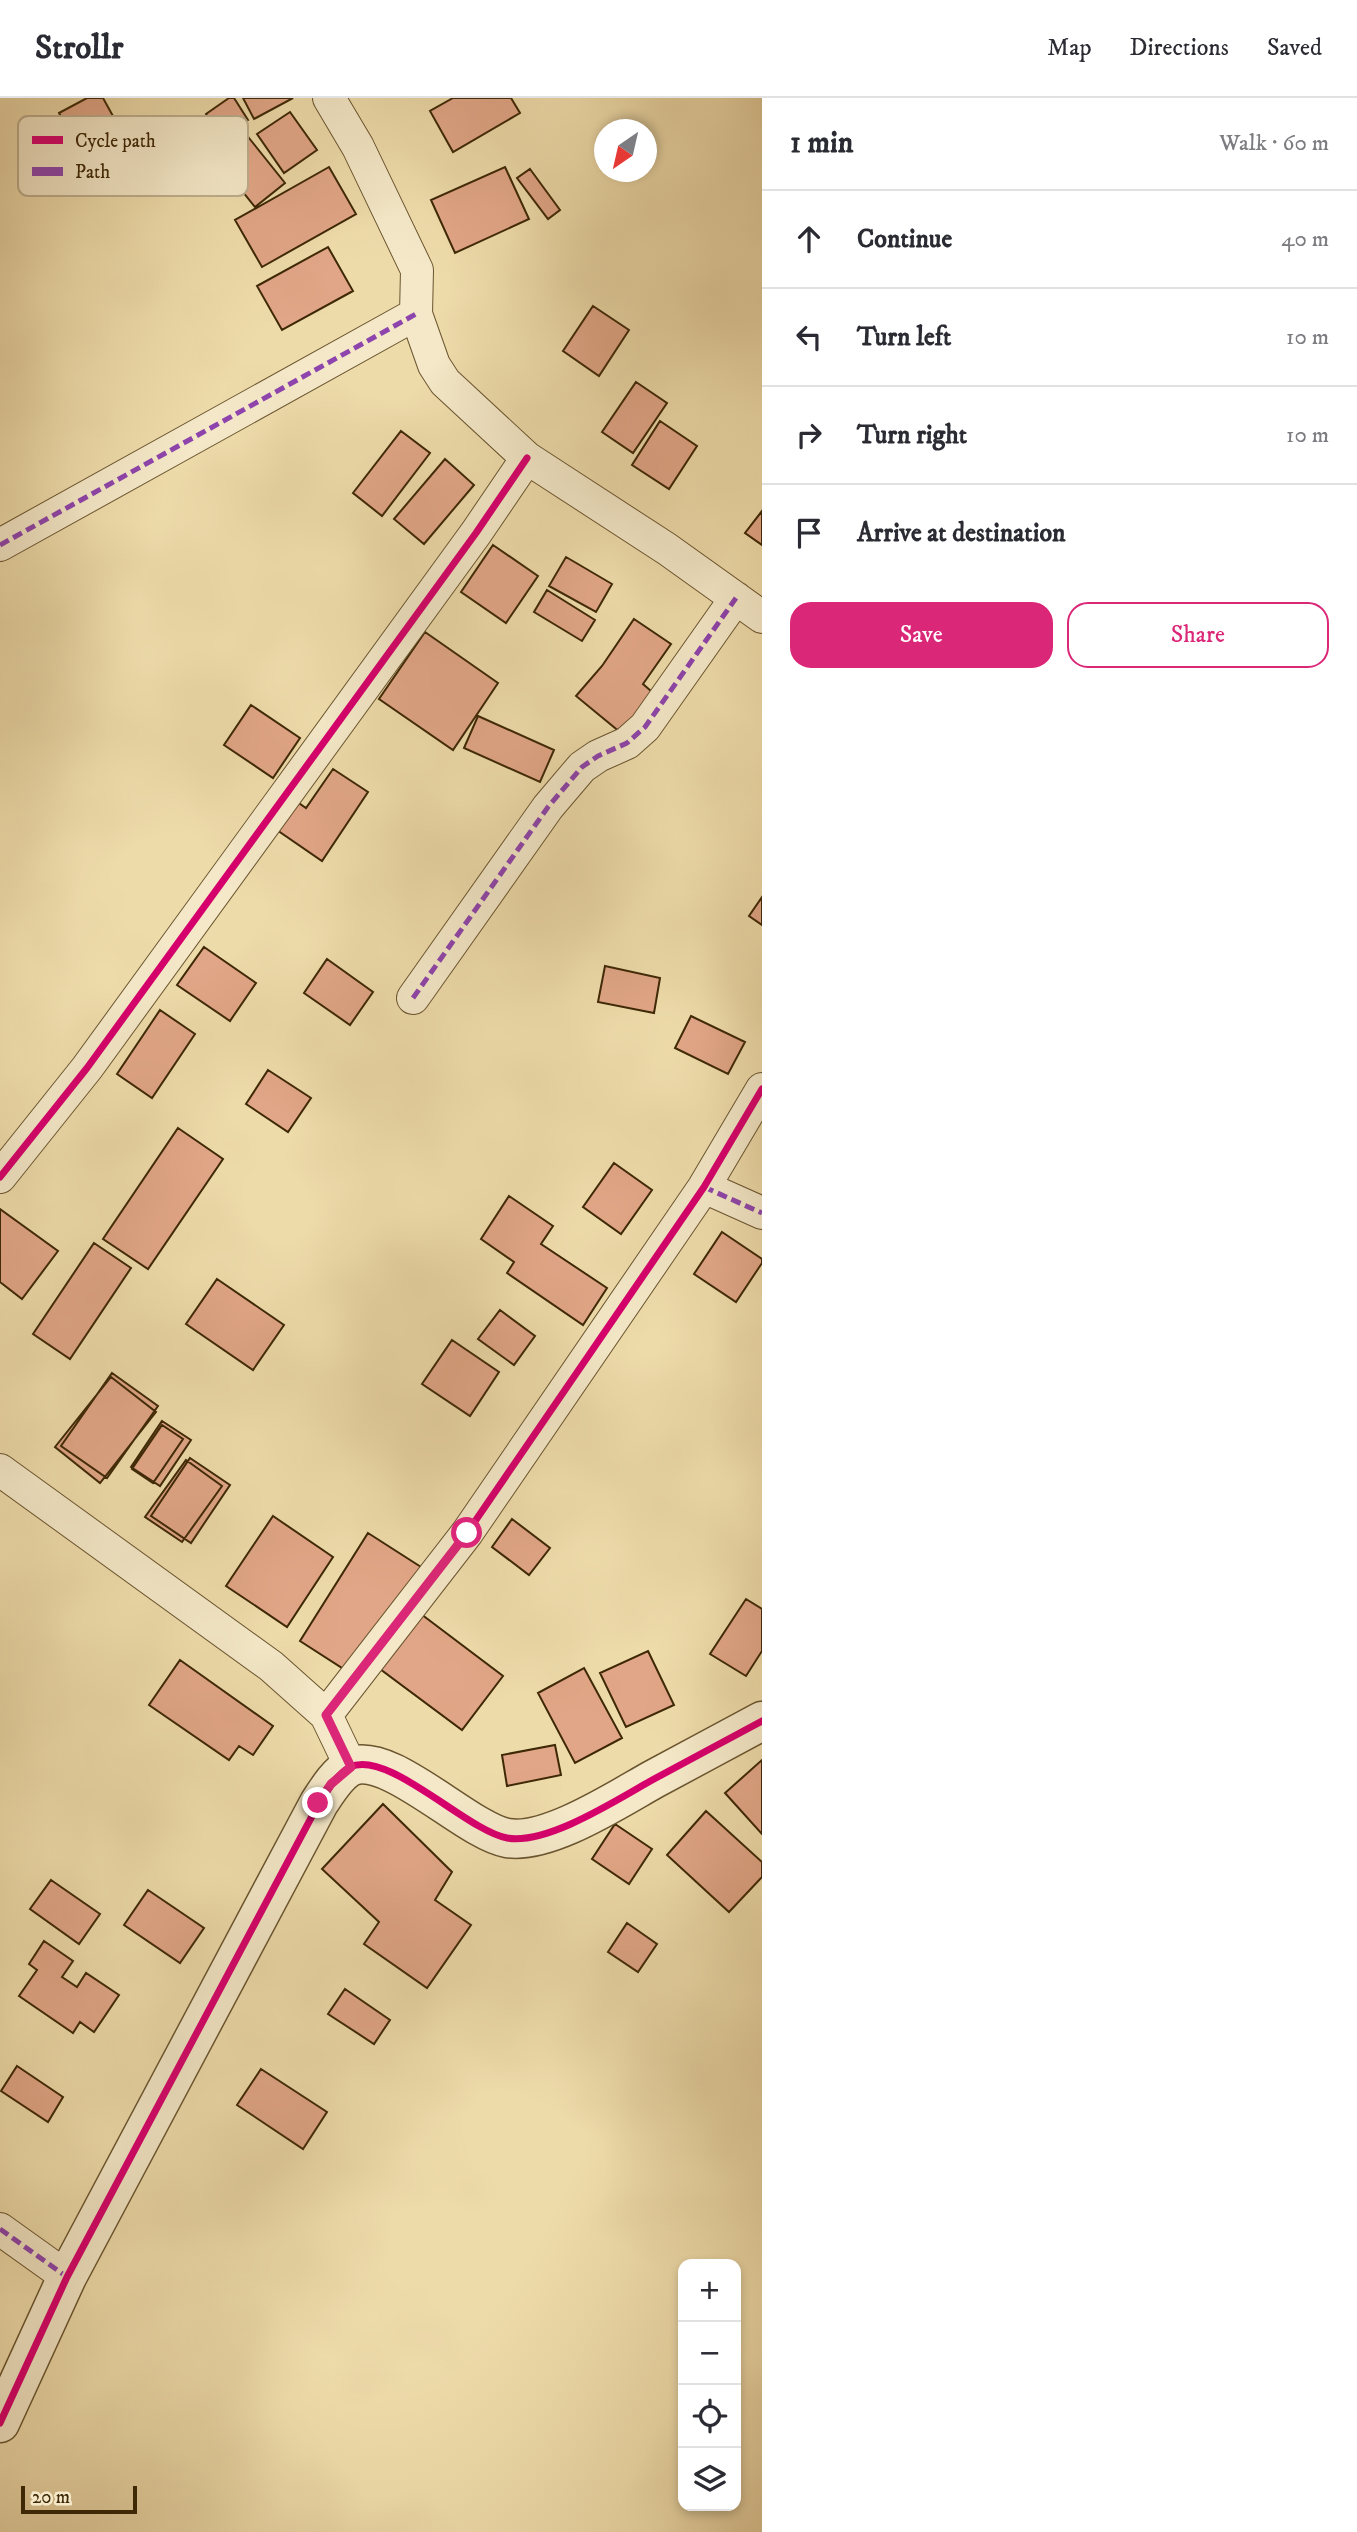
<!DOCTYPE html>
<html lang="en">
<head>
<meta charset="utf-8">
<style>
  body { margin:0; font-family:"IM FELL DW Pica",serif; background:#f2f2f3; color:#2b2b33 }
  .controls { position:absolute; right:21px; bottom:21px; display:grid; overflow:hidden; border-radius:14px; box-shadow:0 4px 10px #0003 }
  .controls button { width:63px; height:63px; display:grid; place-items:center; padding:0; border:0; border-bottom:2px solid #e1e1e2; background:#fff; color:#2b2b33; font:35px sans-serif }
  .compass { position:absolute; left:594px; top:21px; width:63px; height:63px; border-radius:50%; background:#fff; box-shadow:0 4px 10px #0003; rotate:214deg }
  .scale { position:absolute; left:21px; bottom:18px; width:116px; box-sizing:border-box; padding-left:7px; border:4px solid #3e2806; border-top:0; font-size:19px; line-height:24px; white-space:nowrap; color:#3e2806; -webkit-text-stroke:5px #f4e8c8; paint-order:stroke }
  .stop { position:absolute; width:21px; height:21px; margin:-16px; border:5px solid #db2777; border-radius:50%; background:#fff }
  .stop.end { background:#db2777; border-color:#fff; box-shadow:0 2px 7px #0008 }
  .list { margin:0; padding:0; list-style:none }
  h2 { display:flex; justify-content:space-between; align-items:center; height:91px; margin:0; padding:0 28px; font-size:30px }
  h2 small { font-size:23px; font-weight:400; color:#7c7c81 }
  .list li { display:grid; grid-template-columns:46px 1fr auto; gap:21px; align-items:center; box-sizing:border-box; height:98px; padding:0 28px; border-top:2px solid #e1e1e2 }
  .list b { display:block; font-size:26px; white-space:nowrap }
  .list em { font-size:23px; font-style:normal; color:#7c7c81 }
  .actions { display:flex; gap:14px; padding:21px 28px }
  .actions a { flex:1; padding:16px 0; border:2px solid #db2777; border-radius:21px; text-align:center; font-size:24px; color:#db2777 }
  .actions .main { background:#db2777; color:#fff }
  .icon { flex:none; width:38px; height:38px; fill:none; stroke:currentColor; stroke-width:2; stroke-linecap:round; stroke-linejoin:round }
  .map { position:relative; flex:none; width:762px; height:2434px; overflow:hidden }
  header { display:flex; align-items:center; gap:42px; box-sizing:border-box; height:98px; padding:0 35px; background:#fff; border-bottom:2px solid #e1e1e2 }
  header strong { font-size:33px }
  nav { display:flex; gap:38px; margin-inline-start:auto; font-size:24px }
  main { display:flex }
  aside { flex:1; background:#fff }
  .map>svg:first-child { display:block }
</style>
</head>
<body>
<header>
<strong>Strollr</strong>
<nav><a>Map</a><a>Directions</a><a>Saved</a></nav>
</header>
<main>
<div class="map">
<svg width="762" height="2434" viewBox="0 0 762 2434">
  <rect width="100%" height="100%" fill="#eedbaa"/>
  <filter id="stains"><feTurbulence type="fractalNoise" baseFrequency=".00286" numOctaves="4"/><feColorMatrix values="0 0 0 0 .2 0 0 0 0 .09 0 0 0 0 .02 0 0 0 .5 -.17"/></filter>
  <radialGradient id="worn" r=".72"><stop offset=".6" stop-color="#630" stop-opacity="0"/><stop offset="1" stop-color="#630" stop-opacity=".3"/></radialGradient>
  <path fill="#e1a687" stroke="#3e2806" stroke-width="2" d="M87,0h16l26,47 -40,23 -30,-55z
    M229,0h5l14,22 -27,18 -15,-24z
    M243,0h50l-39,21z
    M453,0h58l9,15 -67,39 -23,-41z
    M290,14l27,38 -33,23 -27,-39z
    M249,40l36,45 -30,24 -36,-45z
    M329,69l27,47 -94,53 -27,-47z
    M505,69l24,52 -74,34 -24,-53z
    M530,71l30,41 -12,9 -31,-41z
    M328,149l25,44 -71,39 -25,-44z
    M593,208l36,24 -30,46 -36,-25z
    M636,284l31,21 -34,50 -31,-21z
    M660,323l37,25 -28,43 -37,-24z
    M401,333l29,22 -48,63 -29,-23z
    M445,361l29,26 -50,59 -30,-25z
    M762,413v34l-17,-12z
    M493,447l45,31 -32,47 -45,-31z
    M566,459l46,27 -16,28 -47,-26z
    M547,492l48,30 -13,21 -48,-29z
    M634,521l37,25 -28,40 16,14 -33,39 -50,-41 26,-30z
    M425,534l73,51 -45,67 -74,-51z
    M251,607l49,33 -27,40 -49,-33z
    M478,618l76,34 -14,32 -76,-34z
    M333,671l35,23 -46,69 -48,-33 19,-29 13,9z
    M762,799v28l-13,-9z
    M204,849l52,36 -26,38 -53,-36z
    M327,861l46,33 -23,33 -46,-32z
    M605,868l55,12 -6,35 -56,-11z
    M160,912l35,24 -43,64 -35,-24z
    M691,918l54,26 -17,32 -53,-26z
    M268,972l43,28 -23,34 -42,-28z
    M178,1030l45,31 -75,110 -45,-30z
    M614,1065l38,27 -31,44 -38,-27z
    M509,1098l44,30 -12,18 66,44 -24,37 -76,-52 7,-11 -33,-23z
    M0,1111l58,42 -36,48 -22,-17z
    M722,1134l40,27v4l-26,39 -42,-28z
    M94,1145l37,25 -61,91 -37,-25z
    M217,1181l67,46 -31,45 -67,-46z
    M500,1212l35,26 -21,29 -36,-26z
    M452,1242l47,32 -29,44 -48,-32z
    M112,1275l46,33 -51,72 -46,-32z
    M111,1279l45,35 -56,71 -45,-36z
    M162,1323l29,19 -31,46 -29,-19z
    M162,1327l21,14 -30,44 -21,-14z
    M190,1360l40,27 -39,58 -40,-27z
    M186,1362l36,26 -40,56 -37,-25z
    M273,1418l60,41 -46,70 -61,-41z
    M512,1421l38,29 -21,27 -37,-28z
    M368,1435l53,34 -68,108 -53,-34z
    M746,1501l16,10v42l-16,25 -36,-22z
    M417,1513l86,65 -41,54 -86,-64z
    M648,1553l26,54 -48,22 -26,-54z
    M180,1562l93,66 -20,29 -14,-9 -10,14 -80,-55z
    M584,1570l38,70 -47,25 -37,-70z
    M555,1647l6,30 -54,11 -5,-31z
    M762,1662v74l-37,-41z
    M383,1706l69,68 -17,28 36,25 -44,63 -63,-44 15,-22 -57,-53z
    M706,1713l56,51v15l-33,35 -62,-57z
    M615,1726l37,25 -23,35 -37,-25z
    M51,1782l49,34 -21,30 -49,-35z
    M148,1792l56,38 -24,35 -56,-38z
    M627,1825l30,21 -19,28 -30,-20z
    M44,1843l29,20 -11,16 15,10 9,-14 33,22 -25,37 -14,-10 -7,11 -54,-37 18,-26 -8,-6z
    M345,1891l45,31 -16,24 -46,-30z
    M17,1968l46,31 -15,25 -47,-31z
    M261,1971l66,43 -24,37 -66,-44z"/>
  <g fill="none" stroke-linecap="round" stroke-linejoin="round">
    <defs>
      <path id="minor" d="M329,0l29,49 59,123 -1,44 18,51 11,17 82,76 140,91 95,68
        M0,447l416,-231
        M413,900l135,-191 34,-40 16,-11 29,-13 18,-16 91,-129
        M0,1079l87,-109 389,-535 51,-75
        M704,1089l58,26
        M0,1372l271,196 55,49 25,52
        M326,1617l141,-182 237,-346 58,-98
        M0,2131l67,48"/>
      <path id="tertiary" d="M0,2325l67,-146 252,-474c8,-12 18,-29 31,-36 38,-18 117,64 157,71 41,7 111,-39 147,-59 36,-19 72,-39 108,-58"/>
    </defs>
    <use href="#minor" stroke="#6a552f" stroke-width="34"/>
    <use href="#tertiary" stroke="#6a552f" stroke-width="41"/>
    <use href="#minor" stroke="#f4e8c8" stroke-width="32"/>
    <use href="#tertiary" stroke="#f4e8c8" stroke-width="38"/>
    <path stroke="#8e44ad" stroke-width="5" stroke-dasharray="10 5" stroke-linecap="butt" d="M0,447l416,-231
      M413,900l135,-191 34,-40 16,-11 29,-13 18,-16 91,-129
      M704,1089l58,26
      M0,2131l67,48"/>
    <defs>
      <path id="cycleway" d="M0,1079l87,-109 389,-535 51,-75
        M326,1617l141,-182 237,-346 58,-98
        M0,2325l67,-146 252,-474c8,-12 18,-29 31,-36 38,-18 117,64 157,71 41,7 111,-39 147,-59 36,-19 72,-39 108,-58"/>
    </defs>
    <use href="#cycleway" stroke="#f4e8c8" stroke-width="11"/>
    <use href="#cycleway" stroke="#d6006c" stroke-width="7"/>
  </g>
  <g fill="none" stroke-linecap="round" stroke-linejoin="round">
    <path stroke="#db2777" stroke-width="9" d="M318,1705l13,-19 20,-17 -25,-52 141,-182"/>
  </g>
  <rect x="18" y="18" width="230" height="80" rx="10" fill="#f4e8c8" stroke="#bdae8e" stroke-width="2"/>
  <rect x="32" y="38" width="31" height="8" fill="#d6006c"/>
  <rect x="32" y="69" width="31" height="9" fill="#8e44ad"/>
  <g font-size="19" fill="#3e2806">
    <text x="75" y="49">Cycle path</text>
    <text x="75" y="80">Path</text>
  </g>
  <rect width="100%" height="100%" filter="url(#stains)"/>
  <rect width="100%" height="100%" fill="url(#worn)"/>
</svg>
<div class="controls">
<button>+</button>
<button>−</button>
<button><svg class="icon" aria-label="locate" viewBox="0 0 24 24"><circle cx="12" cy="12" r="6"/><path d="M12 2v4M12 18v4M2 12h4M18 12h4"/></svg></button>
<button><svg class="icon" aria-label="layers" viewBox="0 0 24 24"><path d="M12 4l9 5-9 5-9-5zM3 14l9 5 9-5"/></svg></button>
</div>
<svg class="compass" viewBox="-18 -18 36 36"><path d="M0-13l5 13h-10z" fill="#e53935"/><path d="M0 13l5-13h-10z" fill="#7c7c81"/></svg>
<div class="scale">20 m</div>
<div class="stop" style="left:467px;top:1435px"></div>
<div class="stop end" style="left:318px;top:1705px"></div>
</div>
<aside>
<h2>1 min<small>Walk · 60 m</small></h2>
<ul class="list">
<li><svg class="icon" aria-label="ahead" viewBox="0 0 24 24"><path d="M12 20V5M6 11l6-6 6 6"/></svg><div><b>Continue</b></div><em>40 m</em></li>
<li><svg class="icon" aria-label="left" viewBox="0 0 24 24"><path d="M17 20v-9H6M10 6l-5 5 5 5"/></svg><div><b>Turn left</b></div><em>10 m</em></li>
<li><svg class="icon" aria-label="right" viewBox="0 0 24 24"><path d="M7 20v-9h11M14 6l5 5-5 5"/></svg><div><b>Turn right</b></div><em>10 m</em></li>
<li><svg class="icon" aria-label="arrive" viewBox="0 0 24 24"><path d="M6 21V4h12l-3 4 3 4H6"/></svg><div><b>Arrive at destination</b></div></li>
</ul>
<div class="actions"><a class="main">Save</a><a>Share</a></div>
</aside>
</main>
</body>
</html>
